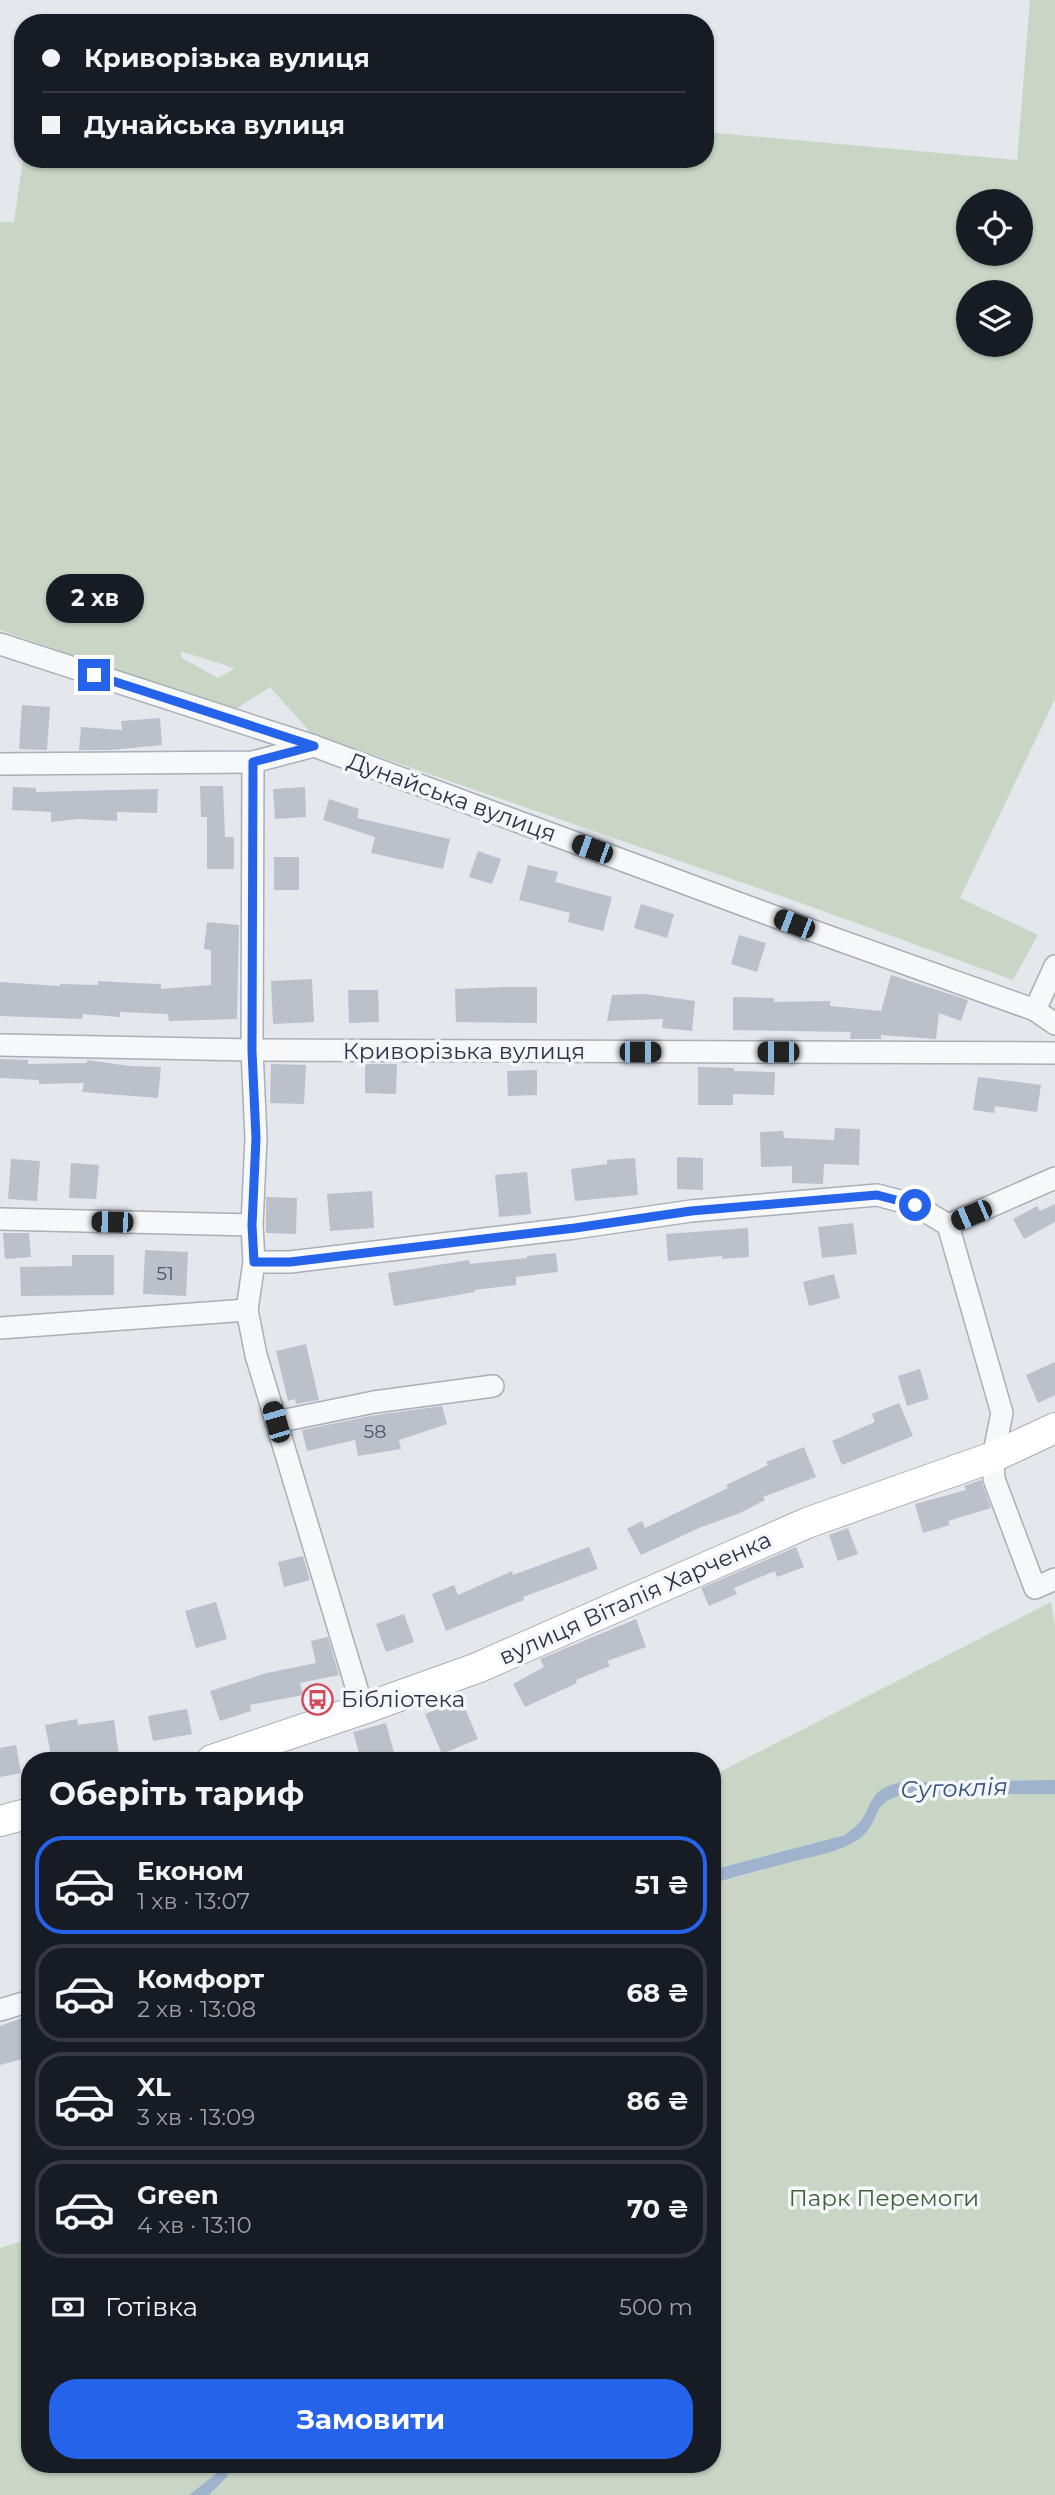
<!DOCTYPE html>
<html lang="uk">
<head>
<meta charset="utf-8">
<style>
  body { margin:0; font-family:Montserrat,sans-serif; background:#242831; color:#f1f3f6; height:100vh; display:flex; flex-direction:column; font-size:26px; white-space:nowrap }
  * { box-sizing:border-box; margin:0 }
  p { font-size:23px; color:#9ea1a6 }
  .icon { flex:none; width:38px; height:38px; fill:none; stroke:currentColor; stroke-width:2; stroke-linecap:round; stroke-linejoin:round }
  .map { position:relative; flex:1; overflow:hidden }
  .drawer { position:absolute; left:21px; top:1752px; width:700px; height:721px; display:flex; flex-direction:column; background:#171b24; border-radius:28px; box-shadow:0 2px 5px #0004 }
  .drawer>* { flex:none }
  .banner { position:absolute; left:14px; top:14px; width:700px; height:154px; border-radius:28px; box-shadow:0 2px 5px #0004; display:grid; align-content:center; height:154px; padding:0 28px; background:#171b24 }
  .fabs { position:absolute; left:956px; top:189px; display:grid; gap:14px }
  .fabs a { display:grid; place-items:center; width:77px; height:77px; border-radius:50%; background:#171b24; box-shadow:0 2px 5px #0004; font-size:35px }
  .end { position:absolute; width:32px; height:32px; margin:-16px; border:9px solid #2563eb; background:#fff; box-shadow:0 0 0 4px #fff }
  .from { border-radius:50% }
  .bubble { position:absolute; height:49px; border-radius:24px; background:#171b24; box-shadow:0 2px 5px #0004; font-size:23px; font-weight:700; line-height:49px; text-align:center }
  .car { position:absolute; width:21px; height:42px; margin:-21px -10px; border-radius:9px; box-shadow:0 0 5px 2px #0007; background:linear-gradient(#222 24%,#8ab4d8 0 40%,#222 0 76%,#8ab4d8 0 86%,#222 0) }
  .banner b { display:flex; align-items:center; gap:24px; height:66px; font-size:26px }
  .banner b+b { border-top:2px solid #363941 }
  .banner i { width:18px; height:18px; background:#f1f3f6 }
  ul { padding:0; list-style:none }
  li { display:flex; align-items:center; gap:21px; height:98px; margin:0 14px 10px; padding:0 14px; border:4px solid #363941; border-radius:28px }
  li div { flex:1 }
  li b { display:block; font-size:26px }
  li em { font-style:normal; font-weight:700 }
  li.on { border-color:#2563eb }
  li>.icon { width:63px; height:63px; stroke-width:1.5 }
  h2 { padding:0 28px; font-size:32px; line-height:84px }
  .pay { display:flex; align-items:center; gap:18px; height:77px; padding:0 28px; font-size:26px }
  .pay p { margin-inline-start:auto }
  .action { display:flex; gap:14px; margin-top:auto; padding:14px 28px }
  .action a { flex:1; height:80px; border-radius:28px; background:#2563eb; color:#fff; font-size:28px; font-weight:700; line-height:80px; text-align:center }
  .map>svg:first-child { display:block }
  .green { fill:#c9d6c5; fill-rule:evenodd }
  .water { fill:#9fb4cc }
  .building { fill:#bbc0ca }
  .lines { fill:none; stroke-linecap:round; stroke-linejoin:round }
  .street-casing { stroke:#a9aeb7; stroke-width:24 }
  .secondary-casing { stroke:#a9aeb7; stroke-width:32 }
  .street { stroke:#f7f8fa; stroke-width:21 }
  .secondary { stroke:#fff; stroke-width:30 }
  .route { stroke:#2563eb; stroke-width:9 }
  .labels { text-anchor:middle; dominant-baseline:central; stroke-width:7; stroke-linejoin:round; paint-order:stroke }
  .number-label { font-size:19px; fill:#4f5766 }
  .street-label { font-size:23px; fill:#2b3445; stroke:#f4f6f9 }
  .poi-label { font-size:23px; fill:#2b3445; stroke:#f4f6f9; text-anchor:start }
  .park-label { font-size:23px; fill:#3f6138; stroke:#f4f6f9 }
  .water-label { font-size:24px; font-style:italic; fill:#34527a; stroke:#f4f6f9 }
</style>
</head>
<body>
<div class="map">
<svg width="1055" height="2495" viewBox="0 0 1055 2495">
  <rect width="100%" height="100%" fill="#e4e7ec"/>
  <g class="green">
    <path d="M1030,0H1055V699L960,898L1038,935L1013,980L801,903L311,733L270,687L233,711L0,630V222H14L23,159H705V132L1017,160ZM968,201H1020V254H968ZM968,292H1020V345H968ZM180,651L234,668V669L218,678L182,658Z"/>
    <path d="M1051,1602L1055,1625V1780L901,1782C872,1789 875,1797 862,1819C858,1825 851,1830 845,1835L712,1870V1776Z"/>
    <path d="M991,1793L1055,1794V2495H209L226,2478L235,2464H712V1884L840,1849L871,1825L879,1806L893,1796L908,1794Z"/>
    <path d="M30,2239V2464H223L218,2472L189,2495H0V2248Z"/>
  </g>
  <g class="water">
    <path d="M1055,1780V1794H908C867,1801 884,1820 859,1839C840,1852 814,1856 792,1862C765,1869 739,1876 712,1884V1870L845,1835C851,1830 858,1825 862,1819C875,1797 872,1789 901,1782Z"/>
    <path d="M223,2464H235L226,2478L209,2495H189L218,2472Z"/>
  </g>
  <g class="building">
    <path d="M22,705L50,707L47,750L19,749Z"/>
    <path d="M160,718L162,745L111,750H79L81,727L122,730L121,721Z"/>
    <path d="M200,786H223L225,837H234V869H207V817H201Z"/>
    <path d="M13,787L36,788V792L158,789L157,813L117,812V821L78,819L51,822V812L12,810Z"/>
    <path d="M305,787L306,817L275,819L273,789Z"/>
    <path d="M329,799L359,809L357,818L450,839L443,869L371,853L375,837L323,820Z"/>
    <path d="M478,851L501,859L492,884L469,877Z"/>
    <rect x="274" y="857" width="25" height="33"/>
    <path d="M528,865L558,872L555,882L612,897L603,931L568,922L570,913L519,900Z"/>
    <path d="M641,904L674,914L667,938L634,928Z"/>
    <path d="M207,922L239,925L237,1019L169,1021L168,1014L120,1012V1017L83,1014L82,1019L0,1016V982L60,986V984L98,985V981L132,983L161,984V989L211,985V950L204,949Z"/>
    <path d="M739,935L766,943L757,972L731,964Z"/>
    <path d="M891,975L968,1000L961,1021L939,1013L936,1039L881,1035V1039H850L851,1032L733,1030V997L774,998V1002L830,1001V1006L881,1011Z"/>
    <path d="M312,979L314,1022L273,1024L271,981Z"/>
    <path d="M504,987H537V1023L456,1022L455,989Z"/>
    <path d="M348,990H378L379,1022L349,1023Z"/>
    <path d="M646,994L695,1001L692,1031L662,1028L663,1019L607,1021L612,995Z"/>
    <path d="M0,1059L28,1060V1064L87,1063V1060L129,1066L161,1067L158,1098L82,1092L84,1083L39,1084V1080L0,1078Z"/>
    <path d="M271,1064L306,1065L304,1104L270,1103Z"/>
    <path d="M365,1064H397L396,1094L365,1093Z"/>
    <path d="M698,1067L734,1068V1071L775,1072L774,1095L733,1094V1105H698Z"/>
    <path d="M537,1070V1095L508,1096L507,1071Z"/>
    <path d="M978,1077L1041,1085L1037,1112L995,1106L994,1113L973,1110Z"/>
    <path d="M835,1128L860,1129L859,1165L824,1164L823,1184L792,1183V1166L761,1167L760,1132L783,1131L784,1138L834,1140Z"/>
    <path d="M677,1157L703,1158V1190L677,1189Z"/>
    <path d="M635,1158L638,1195L575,1201L571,1169L607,1164V1160Z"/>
    <path d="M11,1159L40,1161L37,1201L8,1199Z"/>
    <path d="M71,1163L99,1165L96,1199L69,1198Z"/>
    <path d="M527,1172L531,1214L499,1217L495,1175Z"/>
    <path d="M372,1191L374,1228L330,1231L327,1194Z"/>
    <path d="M266,1197L297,1198L296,1234L266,1233Z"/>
    <path d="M1055,1204V1222L1024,1239L1013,1219L1037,1206L1040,1211Z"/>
    <path d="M853,1223L857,1254L822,1258L818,1227Z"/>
    <path d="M748,1228L749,1257L722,1259V1256L668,1261L666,1234Z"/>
    <path d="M3,1233H29L31,1257L5,1259Z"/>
    <path d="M145,1250L188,1252L186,1296L143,1294Z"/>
    <path d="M556,1253L558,1272L516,1277V1285L474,1290L475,1292L394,1306L388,1273L469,1260L470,1264L527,1258V1256Z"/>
    <path d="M72,1255H114V1295L21,1296L20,1267L72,1266Z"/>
    <path d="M834,1274L840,1298L809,1306L803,1282Z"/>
    <path d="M306,1344L319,1400L296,1404L295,1399L288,1401L276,1351Z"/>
    <path d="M1055,1362V1395L1038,1403L1026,1375Z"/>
    <path d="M920,1369L929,1399L907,1406L898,1376Z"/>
    <path d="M899,1403L913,1436L842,1465L832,1441L875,1422L872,1414Z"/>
    <path d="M442,1406L447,1424L399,1440L401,1449L358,1456L355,1440L307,1451L302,1430L376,1415Z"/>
    <path d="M804,1447L816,1477L763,1497L765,1500L740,1513L699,1528L641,1555L627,1529L642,1521L645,1528L728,1488L726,1485L768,1465L766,1462Z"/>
    <path d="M981,1480L991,1508L948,1521L950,1525L923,1533L915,1504L966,1490L964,1486Z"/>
    <path d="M848,1528L858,1554L838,1561L829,1535Z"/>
    <path d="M589,1547L598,1569L523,1597L524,1600L446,1631L432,1594L454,1585L458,1595L512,1571L513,1575Z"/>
    <path d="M796,1547L804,1567L777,1577L775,1571L734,1588L737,1594L709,1606L701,1588Z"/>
    <path d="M303,1556L310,1580L284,1587L278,1562Z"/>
    <path d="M216,1602L227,1639L196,1648L185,1611Z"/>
    <path d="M404,1614L414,1642L386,1652L376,1624Z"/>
    <path d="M636,1619L646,1647L607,1661L610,1666L576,1680L577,1683L525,1707L513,1684L544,1667L540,1659Z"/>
    <path d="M328,1637L339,1675L300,1683L303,1695L250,1705L251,1711L220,1721L210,1691L267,1673L316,1663L311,1641Z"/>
    <path d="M461,1699L478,1739L442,1754L425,1714Z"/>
    <path d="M187,1709L192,1734L153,1741L148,1716Z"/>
    <path d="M77,1719L78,1725L114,1720L119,1756L93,1759L92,1754L52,1760L45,1725Z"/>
    <path d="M386,1723L396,1760H361L353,1732Z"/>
    <path d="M16,1745L21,1773L0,1777V1748Z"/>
    <path d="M30,2015V2057L0,2065V2026Z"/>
  </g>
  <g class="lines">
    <defs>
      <g id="street">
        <path d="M0,644L314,746L819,933L1035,1010L1055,1024"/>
        <path d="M253,762L252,1050L256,1138L252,1225L254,1262L247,1310L256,1355L363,1709"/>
        <path d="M0,764L253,762L314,746"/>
        <path d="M1035,1010L1055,966"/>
        <path d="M0,1045L252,1050L1055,1053"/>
        <path d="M0,1219L252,1225"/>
        <path d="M948,1225L1002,1413L993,1457L994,1479L1035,1588L1055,1579"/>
        <path d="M948,1225L1055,1178"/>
        <path d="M254,1262H290L575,1228L691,1211L877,1195L915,1205L948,1225"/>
        <path d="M0,1328L247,1310"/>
        <path d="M276,1422L374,1402L493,1386"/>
        <path d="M0,2010L30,2001"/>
      </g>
      <g id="secondary">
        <path d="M212,1760L363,1709L477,1668L807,1523L993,1457L1055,1428"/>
        <path d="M0,1821L30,1813"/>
      </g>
    </defs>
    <use href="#street" class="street-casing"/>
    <use href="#secondary" class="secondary-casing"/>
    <use href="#street" class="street"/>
    <use href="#secondary" class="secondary"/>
  </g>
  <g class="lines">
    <path class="route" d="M94,675L314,746L253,762L252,1051L256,1138L252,1225L254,1262H290L575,1228L691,1211L877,1195L915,1205"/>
  </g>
  <defs>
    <symbol id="bus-ring" viewBox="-11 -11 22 22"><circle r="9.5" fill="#f4f6f9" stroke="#d1495b" stroke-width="1.5"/><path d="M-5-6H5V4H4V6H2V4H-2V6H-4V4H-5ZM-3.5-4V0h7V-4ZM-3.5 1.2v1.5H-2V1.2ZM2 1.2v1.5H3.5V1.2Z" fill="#d1495b"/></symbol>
  </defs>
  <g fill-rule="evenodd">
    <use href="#bus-ring" x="300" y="1682" width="35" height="35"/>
  </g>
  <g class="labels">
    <g class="number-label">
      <text x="165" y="1273">51</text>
      <text x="375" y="1431">58</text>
    </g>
    <g class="street-label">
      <text transform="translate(452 797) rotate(20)">Дунайська вулиця</text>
      <text x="464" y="1051">Криворізька вулиця</text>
      <text transform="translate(635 1598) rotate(-24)">вулиця Віталія Харченка</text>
    </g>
    <g class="poi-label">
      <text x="341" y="1699">Бібліотека</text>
    </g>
    <g class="park-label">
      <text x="884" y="2198">Парк Перемоги</text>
    </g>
    <g class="water-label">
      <text transform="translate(954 1788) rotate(-2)">Сугоклія</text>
    </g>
  </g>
</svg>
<div class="fabs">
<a><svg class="icon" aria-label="locate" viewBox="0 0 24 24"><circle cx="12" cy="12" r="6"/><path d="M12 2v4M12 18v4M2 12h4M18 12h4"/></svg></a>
<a><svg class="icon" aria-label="layers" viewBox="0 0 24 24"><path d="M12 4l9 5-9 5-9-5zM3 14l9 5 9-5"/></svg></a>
</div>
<i class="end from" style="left:915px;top:1205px"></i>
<i class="end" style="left:94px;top:675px"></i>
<div class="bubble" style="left:46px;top:574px;width:98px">2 хв</div>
<i class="car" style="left:592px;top:849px;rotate:290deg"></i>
<i class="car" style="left:794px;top:924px;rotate:291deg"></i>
<i class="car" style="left:640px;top:1052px;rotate:90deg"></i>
<i class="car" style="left:778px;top:1052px;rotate:270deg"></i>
<i class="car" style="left:971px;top:1215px;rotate:247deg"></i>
<i class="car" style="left:112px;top:1222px;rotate:271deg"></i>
<i class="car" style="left:276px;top:1422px;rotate:344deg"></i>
<div class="banner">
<b><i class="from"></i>Криворізька вулиця</b>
<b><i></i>Дунайська вулиця</b>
</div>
<section class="drawer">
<h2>Оберіть тариф</h2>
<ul>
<li class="on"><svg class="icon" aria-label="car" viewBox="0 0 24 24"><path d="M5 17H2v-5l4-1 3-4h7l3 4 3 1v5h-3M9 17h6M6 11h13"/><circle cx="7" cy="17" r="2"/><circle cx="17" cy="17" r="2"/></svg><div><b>Економ</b><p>1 хв · 13:07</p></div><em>51 ₴</em></li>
<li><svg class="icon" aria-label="car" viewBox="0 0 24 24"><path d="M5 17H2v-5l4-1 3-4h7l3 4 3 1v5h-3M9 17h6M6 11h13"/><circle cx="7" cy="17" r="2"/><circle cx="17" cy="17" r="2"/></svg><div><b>Комфорт</b><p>2 хв · 13:08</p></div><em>68 ₴</em></li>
<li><svg class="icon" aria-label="car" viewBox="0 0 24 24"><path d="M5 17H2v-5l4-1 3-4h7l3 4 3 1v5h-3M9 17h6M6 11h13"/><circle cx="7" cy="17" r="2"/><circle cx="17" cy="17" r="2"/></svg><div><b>XL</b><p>3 хв · 13:09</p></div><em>86 ₴</em></li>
<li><svg class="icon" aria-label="car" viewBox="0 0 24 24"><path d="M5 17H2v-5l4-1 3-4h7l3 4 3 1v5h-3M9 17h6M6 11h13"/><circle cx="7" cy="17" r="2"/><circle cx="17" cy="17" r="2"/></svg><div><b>Green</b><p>4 хв · 13:10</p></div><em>70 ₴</em></li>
</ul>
<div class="pay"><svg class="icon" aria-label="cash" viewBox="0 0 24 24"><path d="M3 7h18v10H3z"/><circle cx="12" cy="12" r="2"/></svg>Готівка<p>500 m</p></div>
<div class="action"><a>Замовити</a></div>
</section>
</div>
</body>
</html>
